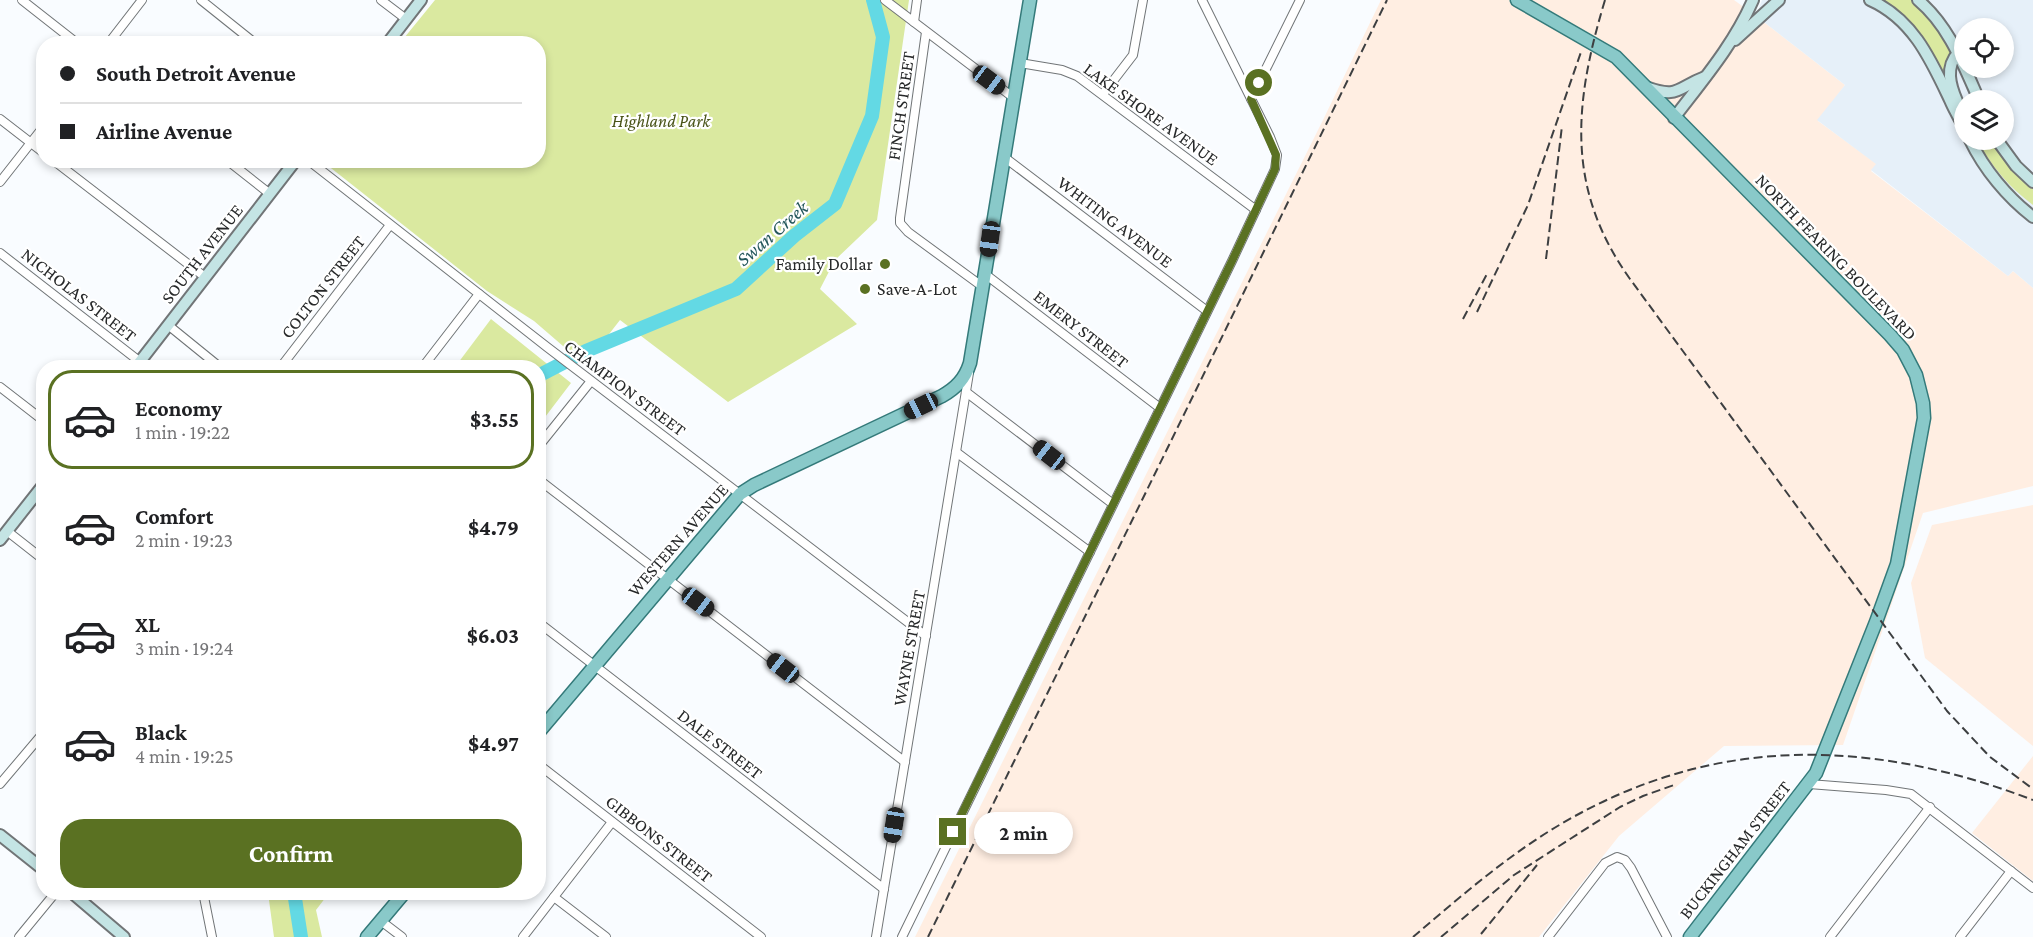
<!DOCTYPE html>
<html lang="en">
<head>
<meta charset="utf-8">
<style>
  body { margin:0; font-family:"Crimson Pro",serif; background:#f2f2f2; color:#202124; height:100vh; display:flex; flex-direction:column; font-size:22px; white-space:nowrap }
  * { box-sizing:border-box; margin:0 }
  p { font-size:20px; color:#757577 }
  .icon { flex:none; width:33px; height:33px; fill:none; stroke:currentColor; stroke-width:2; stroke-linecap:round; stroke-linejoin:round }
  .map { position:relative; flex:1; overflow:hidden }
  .side { position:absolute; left:36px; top:360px; width:510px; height:540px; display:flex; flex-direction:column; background:#fff; border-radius:24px; box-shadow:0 3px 9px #0003 }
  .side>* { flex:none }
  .top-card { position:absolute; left:36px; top:36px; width:510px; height:132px; border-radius:24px; box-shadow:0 3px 9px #0003; display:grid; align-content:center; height:132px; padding:0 24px; background:#fff }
  .tools { position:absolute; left:1954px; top:18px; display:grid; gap:12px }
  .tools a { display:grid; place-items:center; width:60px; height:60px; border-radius:50%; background:#fff; box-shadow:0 3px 9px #0003; font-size:30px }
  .end { position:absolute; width:27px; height:27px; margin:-14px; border:8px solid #5a7122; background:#fff; box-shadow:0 0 0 3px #fff }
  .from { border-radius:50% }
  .bubble { position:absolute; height:42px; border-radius:21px; background:#fff; box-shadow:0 3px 9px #0003; font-size:20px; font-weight:700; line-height:42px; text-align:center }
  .car { position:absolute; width:18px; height:36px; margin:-18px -9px; border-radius:8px; box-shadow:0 0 4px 2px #0007; background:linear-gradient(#222 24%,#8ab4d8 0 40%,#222 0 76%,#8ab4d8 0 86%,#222 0) }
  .top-card b { display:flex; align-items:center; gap:21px; height:57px; font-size:22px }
  .top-card b+b { border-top:2px solid #e0e0e0 }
  .top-card i { width:15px; height:15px; background:#202124 }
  ul { padding:10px 0 0; list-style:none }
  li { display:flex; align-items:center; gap:18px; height:99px; margin:0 12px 9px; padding:0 12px; border:3px solid transparent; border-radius:24px }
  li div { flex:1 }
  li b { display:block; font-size:22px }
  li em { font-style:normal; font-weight:700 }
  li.on { border-color:#5a7122 }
  li>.icon { width:54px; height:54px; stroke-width:1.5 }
  .button { display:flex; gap:12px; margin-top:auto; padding:12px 24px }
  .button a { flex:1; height:69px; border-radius:24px; background:#5a7122; color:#fff; font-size:24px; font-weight:700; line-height:69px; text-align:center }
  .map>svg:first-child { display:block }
  .industrial { fill:#ffeee2 }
  .built { fill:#e6f0f9; fill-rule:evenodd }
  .green { fill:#dae9a0 }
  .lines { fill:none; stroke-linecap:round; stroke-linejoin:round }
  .river { stroke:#63d9e4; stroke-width:14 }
  .street-casing { stroke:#717577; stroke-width:10 }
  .secondary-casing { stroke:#717577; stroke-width:14 }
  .primary-casing { stroke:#347a7a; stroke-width:15 }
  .street { stroke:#fff; stroke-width:8 }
  .secondary { stroke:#c4e4e4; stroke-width:10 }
  .primary { stroke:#89c9c9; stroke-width:12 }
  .rail { stroke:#3d3f41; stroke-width:2; stroke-dasharray:9 4.5; stroke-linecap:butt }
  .route { stroke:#5a7122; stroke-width:8 }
  .poi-dot { fill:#5a7122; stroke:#fff; stroke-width:2 }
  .labels { text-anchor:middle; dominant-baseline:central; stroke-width:4.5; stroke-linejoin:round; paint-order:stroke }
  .street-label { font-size:18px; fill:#27292a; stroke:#fff }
  .park-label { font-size:18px; font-style:italic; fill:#4a5419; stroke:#fff }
  .poi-label { font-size:18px; fill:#27292a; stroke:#fff; text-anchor:end }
  .water-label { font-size:20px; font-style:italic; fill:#24575b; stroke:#fff }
</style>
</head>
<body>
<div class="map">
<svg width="2033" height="937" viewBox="0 0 2033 937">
  <rect width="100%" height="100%" fill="#f9fcff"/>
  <g class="industrial">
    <path d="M1381,0H1734L1756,16L1845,85L1818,121L1877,164L1871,171L2008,276L2013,271L2033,288V486L1923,513L1843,745L1724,746L1619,836L1539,937H915L1323,120Z"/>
    <path d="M2033,505V746L1925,658L1911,583L1932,525Z"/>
    <path d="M2033,756V881L1972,833Z"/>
  </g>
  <path class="built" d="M1762,0H2033V288L2013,271L2008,276L1871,170L1876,164L1817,120L1845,85L1756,16ZM1965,28H2004V68H1965ZM1965,100H2004V140H1965Z"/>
  <g class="green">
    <path d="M435,0H909L877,220L835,260L820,289L857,324L728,402L620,320L585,365L534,321L487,291L322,161L538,160V44L400,43Z"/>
    <path d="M1880,0H1911C1928,15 1940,32 1951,51L1945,76C1938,68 1935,56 1929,47C1917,27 1900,12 1880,0Z"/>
    <path d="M1977,140H1992L2012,169L2033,189V205C2009,187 1991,166 1977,140Z"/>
    <path d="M491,319L571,383L539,425L538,368L455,367Z"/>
    <path d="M268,893H329L316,910L322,937H274Z"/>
  </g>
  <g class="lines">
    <g class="river">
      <path d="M538,376L586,351L736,289L794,236L835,204L872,116L883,37L873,0"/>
      <path d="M294,892L301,937"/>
    </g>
    <defs>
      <g id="street">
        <path d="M22,0L78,44"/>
        <path d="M201,0L256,44"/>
        <path d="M381,0L406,19"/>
        <path d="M885,0L1014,98"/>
        <path d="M914,22L917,0"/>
        <path d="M926,32L900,218V223L908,232L983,287"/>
        <path d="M108,44L142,0"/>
        <path d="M1020,63L1062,70L1077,76L1256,210"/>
        <path d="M1103,94L1133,55L1143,0"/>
        <path d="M1251,99L1300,0"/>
        <path d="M0,119L44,153"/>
        <path d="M1004,157L1207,311"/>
        <path d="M53,160L205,277"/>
        <path d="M227,160L270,194"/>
        <path d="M308,160L547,347L926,636"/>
        <path d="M0,182L44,126"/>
        <path d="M0,253L139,361"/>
        <path d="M985,274L1160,408"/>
        <path d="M168,325L221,368"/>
        <path d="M280,368L390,225"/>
        <path d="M422,368L479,294"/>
        <path d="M0,387L44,421"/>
        <path d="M966,392L1113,504"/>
        <path d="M538,447L591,381"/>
        <path d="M956,452L1090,552"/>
        <path d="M538,479L905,762"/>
        <path d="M7,531L44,560"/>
        <path d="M538,622L884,889"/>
        <path d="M538,764L761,937"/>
        <path d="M0,784L44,732"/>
        <path d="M1809,784L1886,790L1911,794L2033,888"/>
        <path d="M203,892L212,937"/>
        <path d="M554,897L606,937"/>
        <path d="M381,921L402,937"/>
        <path d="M19,937L56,892"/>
        <path d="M523,937L612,822"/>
        <path d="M876,937L969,373"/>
        <path d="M902,937L1232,261L1275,169L1277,155L1270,137L1202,0"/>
        <path d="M1548,937L1605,863L1617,857L1625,860L1631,868L1667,937"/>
        <path d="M1830,937L1930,807"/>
        <path d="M1960,937L2011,871"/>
      </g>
      <g id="secondary">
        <path d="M1870,0C1913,19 1931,60 1950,100C1954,110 1960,119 1965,129"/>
        <path d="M1918,0C1949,26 1963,64 1979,100"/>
        <path d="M1735,40L1779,0"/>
        <path d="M387,44L421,0"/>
        <path d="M1646,87C1679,99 1676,88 1705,77"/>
        <path d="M1957,101C1950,85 1945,67 1958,53"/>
        <path d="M1674,118C1703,80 1734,44 1753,0"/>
        <path d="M1970,140C1984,169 2007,197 2033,217"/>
        <path d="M1997,140L2016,166L2033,182"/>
        <path d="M135,368L296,160"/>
        <path d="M0,540L44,484"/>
        <path d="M0,835L44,870"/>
        <path d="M71,892L124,937"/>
      </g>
      <g id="primary">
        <path d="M1517,0L1616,57L1890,335L1903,350L1916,375L1923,403L1924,418L1897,564L1876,622L1816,773L1690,937"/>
        <path d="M538,733L740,494L754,485L942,396C956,388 965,379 970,363L1030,0"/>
        <path d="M367,937L405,892"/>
      </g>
    </defs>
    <use href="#street" class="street-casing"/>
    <use href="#secondary" class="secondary-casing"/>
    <use href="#primary" class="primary-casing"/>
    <use href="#street" class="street"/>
    <use href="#secondary" class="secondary"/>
    <use href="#primary" class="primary"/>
    <g class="rail">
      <path d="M1605,0C1574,103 1565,188 1630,279L1947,711L1990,757L2033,789"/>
      <path d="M1546,259L1562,126"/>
      <path d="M1477,312L1528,205L1581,52"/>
      <path d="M1463,319L1487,274"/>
      <path d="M1481,934L1537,865"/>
      <path d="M928,937L1387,0"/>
      <path d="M1413,937C1460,897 1508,855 1561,824C1714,734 1871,738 2033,800"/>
      <path d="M1441,937L1514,875L1620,807L1643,796L1677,784"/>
    </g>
  </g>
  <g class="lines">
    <path class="route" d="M953,832L1232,261L1275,169L1276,155L1251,99L1259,83"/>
  </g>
  <g class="poi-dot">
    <circle cx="885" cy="264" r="6"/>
    <circle cx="865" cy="289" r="6"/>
  </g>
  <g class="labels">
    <g class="street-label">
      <text transform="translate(901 106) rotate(-82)">FINCH STREET</text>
      <text transform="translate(1151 114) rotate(36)">LAKE SHORE AVENUE</text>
      <text transform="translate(1115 222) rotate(37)">WHITING AVENUE</text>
      <text transform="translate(202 254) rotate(-52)">SOUTH AVENUE</text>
      <text transform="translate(1836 257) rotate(46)">NORTH FEARING BOULEVARD</text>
      <text transform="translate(323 287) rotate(-52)">COLTON STREET</text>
      <text transform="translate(79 295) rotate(38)">NICHOLAS STREET</text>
      <text transform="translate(1081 329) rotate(38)">EMERY STREET</text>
      <text transform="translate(625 388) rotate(37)">CHAMPION STREET</text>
      <text transform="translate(678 540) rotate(-49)">WESTERN AVENUE</text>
      <text transform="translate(909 648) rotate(-80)">WAYNE STREET</text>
      <text transform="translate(720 744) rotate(38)">DALE STREET</text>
      <text transform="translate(659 839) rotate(38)">GIBBONS STREET</text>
      <text transform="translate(1735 850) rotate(-52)">BUCKINGHAM STREET</text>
    </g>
    <g class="park-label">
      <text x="661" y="121">Highland Park</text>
    </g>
    <g class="poi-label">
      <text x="873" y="264">Family Dollar</text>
      <text x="877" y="289" text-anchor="start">Save-A-Lot</text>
    </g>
    <g class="water-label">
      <text transform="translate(772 233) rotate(-41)">Swan Creek</text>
    </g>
  </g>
</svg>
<div class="tools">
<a><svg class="icon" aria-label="locate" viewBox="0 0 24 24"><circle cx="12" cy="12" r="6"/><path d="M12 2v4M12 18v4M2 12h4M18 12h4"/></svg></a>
<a><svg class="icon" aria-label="layers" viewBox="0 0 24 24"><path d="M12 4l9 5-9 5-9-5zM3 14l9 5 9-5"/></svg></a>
</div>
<i class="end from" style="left:1259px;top:83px"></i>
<i class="end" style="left:953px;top:832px"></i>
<div class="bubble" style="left:974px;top:812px;width:99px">2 min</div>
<i class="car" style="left:989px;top:80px;rotate:127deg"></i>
<i class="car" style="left:990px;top:239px;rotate:188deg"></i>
<i class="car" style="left:921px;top:406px;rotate:244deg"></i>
<i class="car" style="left:1049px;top:455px;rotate:308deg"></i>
<i class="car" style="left:698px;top:602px;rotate:127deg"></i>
<i class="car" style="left:783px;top:668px;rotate:308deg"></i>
<i class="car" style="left:894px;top:825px;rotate:189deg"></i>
<div class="top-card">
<b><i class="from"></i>South Detroit Avenue</b>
<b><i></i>Airline Avenue</b>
</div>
<section class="side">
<ul>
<li class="on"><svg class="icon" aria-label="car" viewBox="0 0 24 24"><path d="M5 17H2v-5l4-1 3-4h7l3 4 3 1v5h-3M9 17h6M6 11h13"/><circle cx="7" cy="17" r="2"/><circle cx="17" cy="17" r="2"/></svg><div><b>Economy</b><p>1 min · 19:22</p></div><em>$3.55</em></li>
<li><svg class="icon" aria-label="car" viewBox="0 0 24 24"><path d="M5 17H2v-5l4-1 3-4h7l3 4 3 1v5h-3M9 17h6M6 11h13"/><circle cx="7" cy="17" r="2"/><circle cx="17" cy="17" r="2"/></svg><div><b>Comfort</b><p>2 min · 19:23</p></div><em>$4.79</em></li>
<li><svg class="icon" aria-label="car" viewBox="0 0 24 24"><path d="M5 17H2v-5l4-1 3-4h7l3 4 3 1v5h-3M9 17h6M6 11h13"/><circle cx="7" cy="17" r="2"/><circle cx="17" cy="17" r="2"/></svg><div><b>XL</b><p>3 min · 19:24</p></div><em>$6.03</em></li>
<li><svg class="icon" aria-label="car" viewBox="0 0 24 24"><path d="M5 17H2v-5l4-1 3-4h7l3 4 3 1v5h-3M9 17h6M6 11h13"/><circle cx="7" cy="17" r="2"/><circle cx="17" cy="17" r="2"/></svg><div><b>Black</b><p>4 min · 19:25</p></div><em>$4.97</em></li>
</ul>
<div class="button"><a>Confirm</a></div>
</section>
</div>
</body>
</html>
